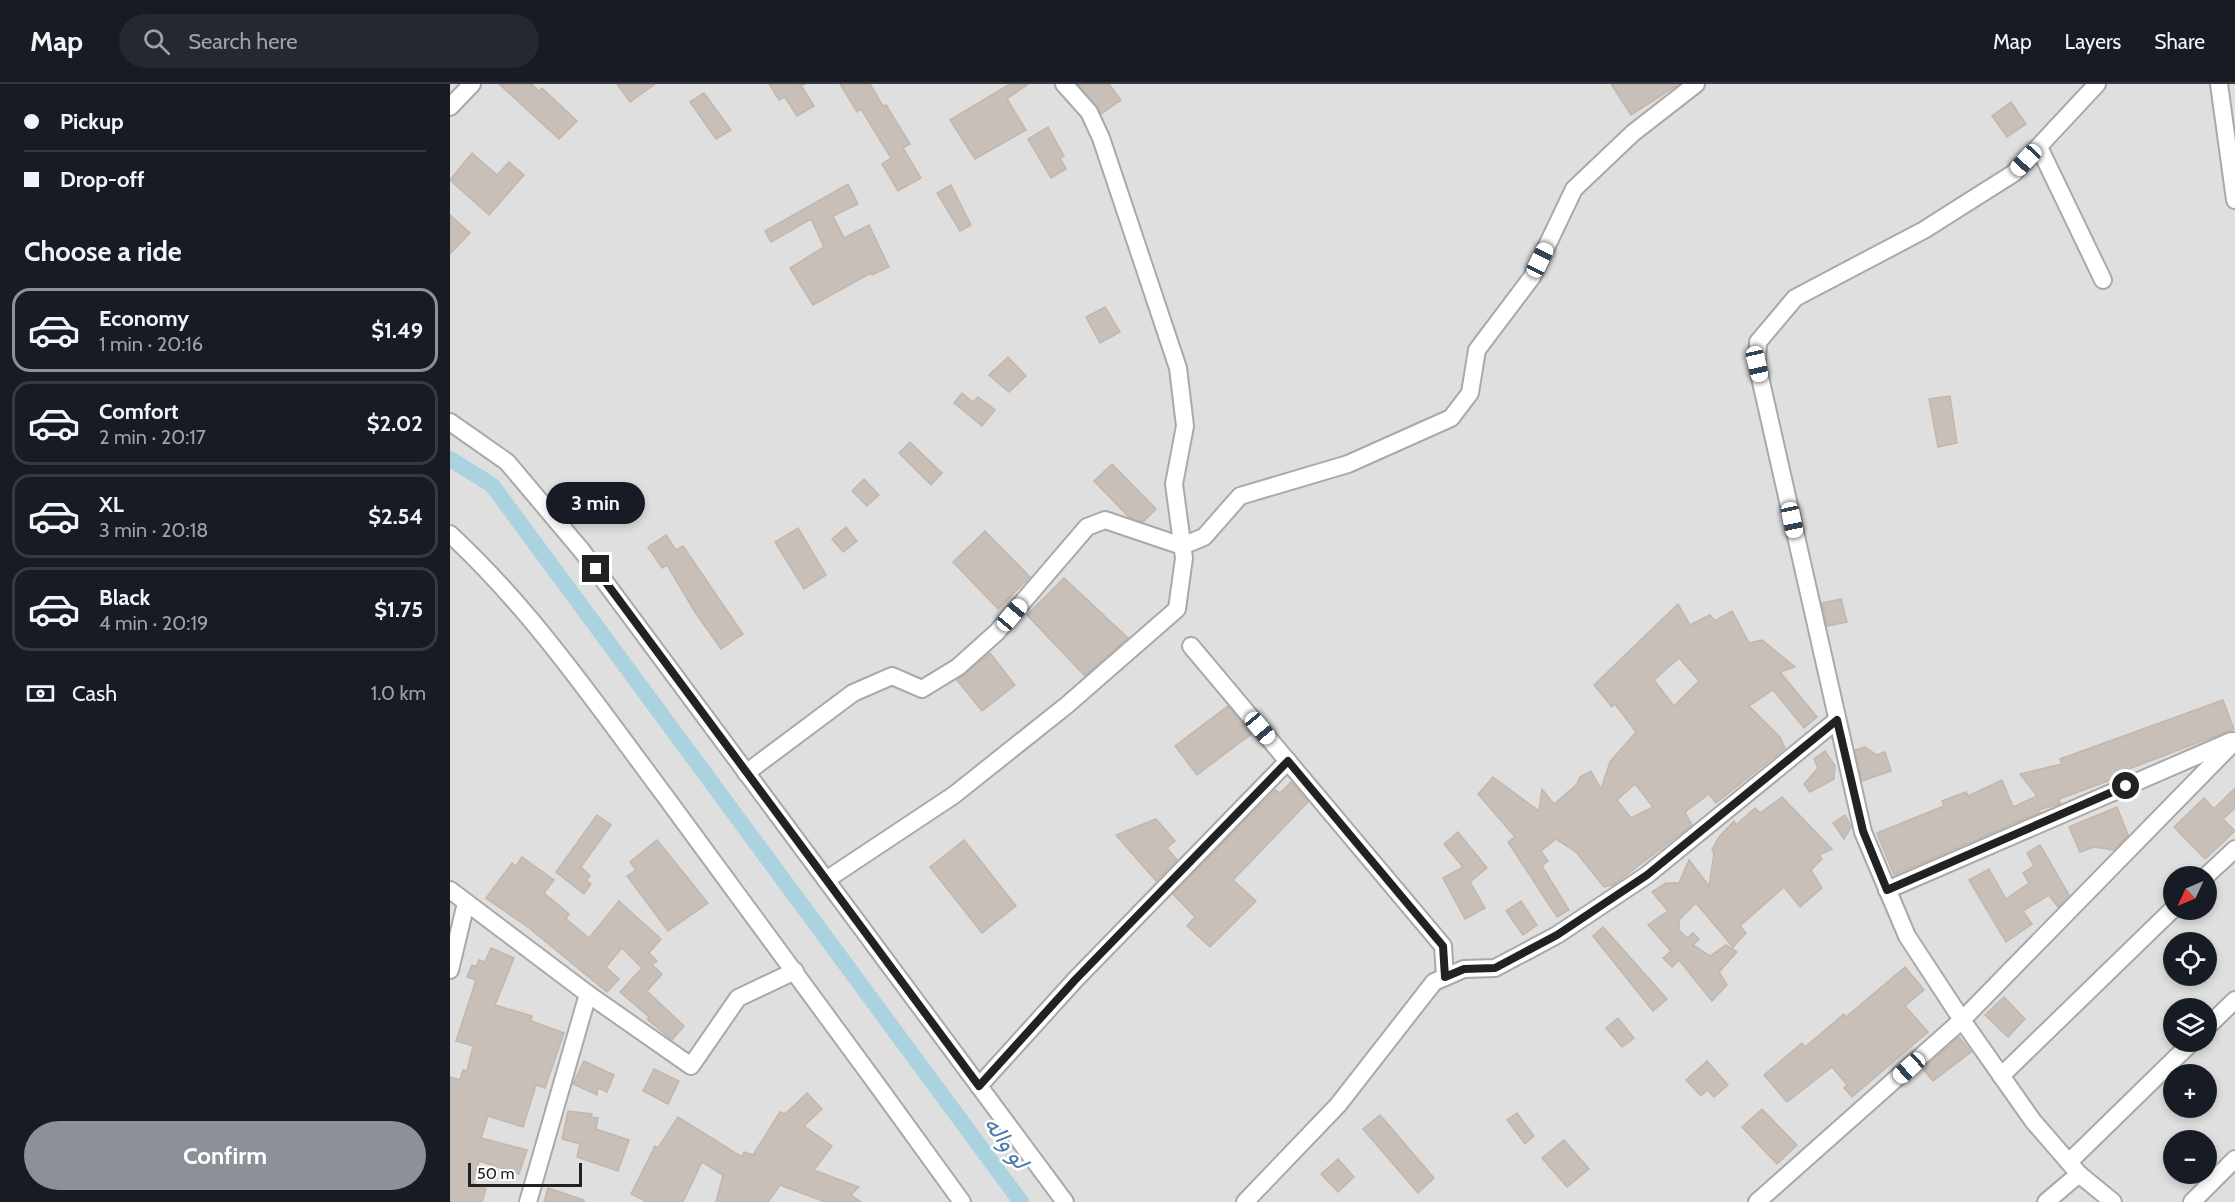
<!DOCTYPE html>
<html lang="en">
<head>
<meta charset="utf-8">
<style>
  body { margin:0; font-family:Cabin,Vazirmatn,sans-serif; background:#242831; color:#f1f3f6; height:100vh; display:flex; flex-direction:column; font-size:22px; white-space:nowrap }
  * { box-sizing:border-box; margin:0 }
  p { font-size:20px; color:#9ea1a6 }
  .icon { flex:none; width:33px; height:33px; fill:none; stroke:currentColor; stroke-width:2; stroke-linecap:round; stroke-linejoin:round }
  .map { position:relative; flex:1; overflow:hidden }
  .panel { display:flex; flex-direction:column; background:#171b24; width:450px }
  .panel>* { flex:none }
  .hud { display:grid; align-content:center; height:132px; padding:0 24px; background:#171b24 }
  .needle { width:39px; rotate:226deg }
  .controls { position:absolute; left:1713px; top:782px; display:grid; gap:12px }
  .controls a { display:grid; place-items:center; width:54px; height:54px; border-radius:50%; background:#171b24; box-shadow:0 3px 9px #0003; font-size:30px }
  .scale { position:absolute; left:18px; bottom:15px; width:114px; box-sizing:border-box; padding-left:6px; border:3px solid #222; border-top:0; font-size:16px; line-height:21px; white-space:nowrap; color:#222; -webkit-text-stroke:4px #fff; paint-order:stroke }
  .end { position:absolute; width:27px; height:27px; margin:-14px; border:8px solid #222; background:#fff; box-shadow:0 0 0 3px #fff }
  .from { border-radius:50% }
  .bubble { position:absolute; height:42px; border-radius:21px; background:#171b24; box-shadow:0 3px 9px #0003; font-size:20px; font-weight:700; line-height:42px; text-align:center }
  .car { position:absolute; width:18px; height:36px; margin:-18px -9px; border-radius:8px; box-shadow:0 0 4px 2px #0007; background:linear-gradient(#fff 24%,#345 0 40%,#fff 0 76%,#345 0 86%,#fff 0) }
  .hud b { display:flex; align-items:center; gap:21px; height:57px; font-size:22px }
  .hud b+b { border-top:2px solid #363941 }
  .hud i { width:15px; height:15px; background:#f1f3f6 }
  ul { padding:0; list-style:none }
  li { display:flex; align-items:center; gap:18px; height:84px; margin:0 12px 9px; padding:0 12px; border:3px solid #363941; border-radius:18px }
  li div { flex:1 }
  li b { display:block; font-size:22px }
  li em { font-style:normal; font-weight:700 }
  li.on { border-color:#8c9099 }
  li>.icon { width:54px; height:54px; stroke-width:1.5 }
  h2 { padding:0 24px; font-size:27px; line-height:72px }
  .pay { display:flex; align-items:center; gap:15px; height:66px; padding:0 24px; font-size:22px }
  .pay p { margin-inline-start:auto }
  .button { display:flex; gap:12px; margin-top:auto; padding:12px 24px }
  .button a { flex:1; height:69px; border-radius:36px; background:#8c9099; color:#fff; font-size:24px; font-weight:700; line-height:69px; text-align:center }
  header { display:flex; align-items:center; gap:36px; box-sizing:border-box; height:84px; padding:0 30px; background:#171b24; border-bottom:2px solid #363941 }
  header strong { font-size:28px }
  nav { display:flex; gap:33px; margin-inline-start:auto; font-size:21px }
  .search { width:420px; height:54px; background:#242831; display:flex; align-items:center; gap:15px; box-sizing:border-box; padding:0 21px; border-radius:33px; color:#9ea1a6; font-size:22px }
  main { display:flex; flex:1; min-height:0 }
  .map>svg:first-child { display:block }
  .residential { fill:#e0dfdf; fill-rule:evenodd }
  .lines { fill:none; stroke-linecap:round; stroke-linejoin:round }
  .canal { stroke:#aad3df; stroke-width:16 }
  .building { fill:#c7bfb8; stroke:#c4b6ab; stroke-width:1.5; fill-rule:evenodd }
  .minor-casing { stroke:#a9a9a9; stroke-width:20 }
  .minor { stroke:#fff; stroke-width:16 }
  .route { stroke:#222; stroke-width:8 }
  .labels { text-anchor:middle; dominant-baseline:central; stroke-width:5; stroke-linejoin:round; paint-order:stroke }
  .water-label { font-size:24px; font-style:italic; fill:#4a7aab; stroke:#fff }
</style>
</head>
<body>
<header>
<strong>Map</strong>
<div class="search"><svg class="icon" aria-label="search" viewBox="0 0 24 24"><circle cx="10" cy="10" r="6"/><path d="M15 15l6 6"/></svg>Search here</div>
<nav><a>Map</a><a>Layers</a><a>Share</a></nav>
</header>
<main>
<section class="panel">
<div class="hud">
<b><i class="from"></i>Pickup</b>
<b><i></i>Drop-off</b>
</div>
<h2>Choose a ride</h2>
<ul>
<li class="on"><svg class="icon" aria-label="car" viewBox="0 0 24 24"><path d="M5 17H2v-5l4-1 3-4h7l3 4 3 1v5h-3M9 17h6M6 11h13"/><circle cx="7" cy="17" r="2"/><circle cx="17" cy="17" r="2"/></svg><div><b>Economy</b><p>1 min · 20:16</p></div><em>$1.49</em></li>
<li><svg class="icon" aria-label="car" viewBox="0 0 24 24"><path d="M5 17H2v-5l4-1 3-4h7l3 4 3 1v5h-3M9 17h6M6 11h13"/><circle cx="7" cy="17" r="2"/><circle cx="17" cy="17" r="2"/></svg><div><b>Comfort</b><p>2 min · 20:17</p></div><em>$2.02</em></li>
<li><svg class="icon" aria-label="car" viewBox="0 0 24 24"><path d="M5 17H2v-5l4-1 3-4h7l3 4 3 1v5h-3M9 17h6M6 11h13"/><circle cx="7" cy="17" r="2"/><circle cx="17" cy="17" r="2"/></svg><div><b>XL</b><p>3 min · 20:18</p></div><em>$2.54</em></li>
<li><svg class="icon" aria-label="car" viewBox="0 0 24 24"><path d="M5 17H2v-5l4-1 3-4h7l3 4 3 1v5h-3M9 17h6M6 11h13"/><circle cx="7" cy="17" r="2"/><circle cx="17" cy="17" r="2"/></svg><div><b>Black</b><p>4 min · 20:19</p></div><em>$1.75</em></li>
</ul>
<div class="pay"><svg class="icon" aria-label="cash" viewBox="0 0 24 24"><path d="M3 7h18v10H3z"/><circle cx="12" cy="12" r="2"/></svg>Cash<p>1.0 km</p></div>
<div class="button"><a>Confirm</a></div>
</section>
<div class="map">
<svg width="1785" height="1118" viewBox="0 0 1785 1118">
  <rect width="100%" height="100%" fill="#f2efe9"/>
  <path class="residential" d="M0,0H1785V1118H0ZM1724,792H1756V825H1724ZM1724,858H1756V891H1724ZM1724,924H1756V957H1724ZM1724,990H1756V1023H1724ZM1724,1056H1756V1089H1724Z"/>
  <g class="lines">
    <path class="canal" d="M0,375L42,401L571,1118"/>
  </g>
  <g class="building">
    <path d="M49,0H81L89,7L92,4L127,37L109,55Z"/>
    <path d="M167,0H205L180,18Z"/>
    <path d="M319,0H355L348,4L352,3L364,22L347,32L335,13L329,16Z"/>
    <path d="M390,0H420L433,22L436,21L460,60L453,64L471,94L448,107L432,80L441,74L411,25L407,28Z"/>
    <path d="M560,0H578L557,15L576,46L525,75L500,36Z"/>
    <path d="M628,0H659L671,16L651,30Z"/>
    <path d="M1161,0H1229L1181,31Z"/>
    <path d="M254,9L281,46L266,55L240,18Z"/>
    <path d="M1561,18L1576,40L1557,53L1542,32Z"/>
    <path d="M598,43L614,72L610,74L616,85L601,94L578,55Z"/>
    <path d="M22,69L47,91L59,78L74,91L39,131L0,96Z"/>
    <path d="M398,100L408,120L383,132L394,154L419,141L439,183L422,191L421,189L363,221L340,184L374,163L361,135L321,158L315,147Z"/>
    <path d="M501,101L521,141L510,147L487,109Z"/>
    <path d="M0,131L20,149L0,170Z"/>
    <path d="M655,223L670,248L650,259L636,233Z"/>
    <path d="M558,273L576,292L559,308L539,291Z"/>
    <path d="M512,309L523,318L528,313L545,326L532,342L504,319Z"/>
    <path d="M1500,312L1507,359L1488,363L1479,315Z"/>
    <path d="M460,358L492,389L481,401L449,369Z"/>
    <path d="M662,380L706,425L693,438L679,433L644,397Z"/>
    <path d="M414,395L429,411L417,422L402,407Z"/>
    <path d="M396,443L407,457L393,468L382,455Z"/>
    <path d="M348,444L376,491L354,505L325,458Z"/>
    <path d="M535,447L580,493L548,525L503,478Z"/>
    <path d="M216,451L226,466L233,462L293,550L271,565L245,528L217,481L212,484L198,463Z"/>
    <path d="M614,494L678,554L635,592L577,531Z"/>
    <path d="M1391,515L1397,538L1377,542L1372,519Z"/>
    <path d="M1228,520L1240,541L1260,531L1265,537L1282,527L1299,559L1312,556L1345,583L1330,588L1367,633L1354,644L1323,606L1299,622L1330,653L1335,664L1266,719L1259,710L1235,728L1242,741L1163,801L1154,803L1126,768L1106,755L1091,767L1098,777L1092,782L1119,826L1107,833L1058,758L1065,753L1028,710L1043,693L1089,727L1092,705L1104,720L1127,700L1130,693L1141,687L1151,705L1160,678L1186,648L1165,620L1162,623L1144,601ZM1229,574L1249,597L1224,622L1204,596ZM1185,700L1203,723L1181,734L1167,716Z"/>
    <path d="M540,569L565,601L532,627L507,596Z"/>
    <path d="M1773,616L1784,645L1676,686L1677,690L1609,715L1610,720L1588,726L1590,728L1444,791L1427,749L1494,722L1492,717L1516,708L1518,712L1552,696L1563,723L1587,712L1570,690L1612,680L1610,675Z"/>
    <path d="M778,622L801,650L747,691L725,662Z"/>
    <path d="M1415,663L1427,671L1435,668L1441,687L1412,697L1405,666Z"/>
    <path d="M1375,667L1385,682L1384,695L1360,708L1354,700L1368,684L1364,675Z"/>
    <path d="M841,698L858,718L783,796L806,817L760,863L737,842L745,833L723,810L825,706L830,709Z"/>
    <path d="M1785,704V724L1773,735L1785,747L1755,775L1724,743L1754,714L1764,725Z"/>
    <path d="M1332,713L1382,765L1369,771L1372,775L1361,786L1372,804L1350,823L1334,803L1290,842L1296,849L1283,863L1246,819L1229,836V846L1237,854L1243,849L1249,855L1243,861L1260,872L1276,861L1287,868L1269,888L1277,901L1262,917L1229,876L1222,883L1213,874L1221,867L1198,841L1218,827L1202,808L1216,799H1229L1239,776L1259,802L1264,769L1262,766L1269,753L1284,737L1286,741L1305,724L1310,729Z"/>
    <path d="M1667,723L1678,751L1664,766L1644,763L1630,768L1619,743Z"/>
    <path d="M147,731L161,741L131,783L140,792L136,796L141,800L134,810L106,788Z"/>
    <path d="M1395,731L1401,743L1394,755L1383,739Z"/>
    <path d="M706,735L725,757L717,764L727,776L706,797L666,751Z"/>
    <path d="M1008,748L1037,784L1020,798L1035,824L1015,835L993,794L1013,783L994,760Z"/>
    <path d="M207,756L258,819L218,847L177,792L186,786L180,778Z"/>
    <path d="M514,756L566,822L532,849L480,783Z"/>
    <path d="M1590,761L1619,811L1608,823L1599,811L1573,827L1582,840L1556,858L1519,796L1539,785L1556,815L1579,799L1573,789L1584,782L1577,769Z"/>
    <path d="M72,773L104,796L94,809L119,830L116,835L139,854L169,817L211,855L199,869L207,877L202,881L212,890L197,907L234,942L222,956L197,935L199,933L170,908L192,884L172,864L156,883L169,895L157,908L79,844L36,814L62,779L66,782Z"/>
    <path d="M1071,817L1087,841L1073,851L1056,827Z"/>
    <path d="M1153,843L1217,915L1203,927L1143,852Z"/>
    <path d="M41,864L64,874L45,921L82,932L81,937L114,949L95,1004L86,1001L73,1043L38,1032L31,1054L77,1066L69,1090L29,1077L23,1099L36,1105L32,1118H0V993L10,996L13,986L17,987L23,962L6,957L26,896L17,893L22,881L26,883L29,876L35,878Z"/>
    <path d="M1455,883L1474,906L1455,922L1478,948L1402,1013L1394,1004L1397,1001L1382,983L1337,1018L1314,991L1352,959L1355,963L1394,930L1396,933Z"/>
    <path d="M1554,913L1575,935L1558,953L1535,931Z"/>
    <path d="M1168,934L1184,954L1172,963L1156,944Z"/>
    <path d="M1509,953L1521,968L1483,997L1473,985Z"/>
    <path d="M134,977L164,991L157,1008L148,1004L147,1011L123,1000Z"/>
    <path d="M1257,977L1278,1001L1264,1013L1257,1006L1251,1012L1236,996Z"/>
    <path d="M204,985L229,997L218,1020L193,1007Z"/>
    <path d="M357,1009L372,1025L354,1042L382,1062L364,1086L409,1103L401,1111L411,1118H375L330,1101L318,1118H266L273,1091L252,1078L233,1118H197L181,1110L205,1062L208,1064L228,1033L292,1073L294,1068L303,1071L330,1028L335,1030Z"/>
    <path d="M1312,1025L1347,1061L1327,1080L1292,1043Z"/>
    <path d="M118,1027L142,1030L141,1033L148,1034L146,1045L179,1056L168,1087L127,1073L130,1060L112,1055Z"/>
    <path d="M1067,1029L1084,1052L1075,1060L1057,1036Z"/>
    <path d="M930,1031L984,1094L968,1109L913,1045Z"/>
    <path d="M1114,1056L1139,1085L1117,1103L1092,1074Z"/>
    <path d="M888,1075L904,1093L888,1108L871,1090Z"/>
    <path d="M98,1104L134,1116V1118H94Z"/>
  </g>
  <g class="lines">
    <defs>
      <g id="minor">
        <path d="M1647,0L1564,89L1474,146L1345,214L1308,258L1307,280L1413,748L1457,852L1512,936L1583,1037L1629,1090L1663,1118"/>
        <path d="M1769,0L1785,116"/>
        <path d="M0,23L22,0"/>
        <path d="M1589,63L1653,196"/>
        <path d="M0,338L57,378L132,467L615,1118"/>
        <path d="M0,450C83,527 147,621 215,712C315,847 414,982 512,1118"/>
        <path d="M741,562L993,862L995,893"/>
        <path d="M296,689L403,609L442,592L472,605L508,583L547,548L637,443L655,436L732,462L754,453L790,412L898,380L1001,334L1020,309L1027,266L1082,193L1124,105L1183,49L1246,0"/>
        <path d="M1756,792L1785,765"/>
        <path d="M376,796L504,711L617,621L727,525L734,474L724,400L735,342L728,284L651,54L639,28L614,0"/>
        <path d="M0,806L138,910L241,982L288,914L345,887"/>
        <path d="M1437,806L1781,657"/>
        <path d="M0,886L16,819"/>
        <path d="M1756,944L1785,916"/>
        <path d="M1551,992L1724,824"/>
        <path d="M529,1002L625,896L838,677"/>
        <path d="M1619,1078L1743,957"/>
        <path d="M78,1118L138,910"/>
        <path d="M795,1118L888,1021L984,898L1014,885L1045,884L1107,851L1197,791L1387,636"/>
        <path d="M1307,1118L1512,936L1785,657"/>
        <path d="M1596,1118L1629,1090"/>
        <path d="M1742,1118L1785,1075"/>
      </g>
    </defs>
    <use href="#minor" class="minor-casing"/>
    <use href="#minor" class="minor"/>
  </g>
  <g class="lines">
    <path class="route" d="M146,485L529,1002L625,896L838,677L993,862L995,893L1014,885L1045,884L1107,851L1197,791L1387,636L1413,747L1437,806L1676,702"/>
  </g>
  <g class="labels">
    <g class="water-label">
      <text transform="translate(557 1058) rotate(54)">لو واله</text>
    </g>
  </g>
</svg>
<div class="controls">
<a><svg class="needle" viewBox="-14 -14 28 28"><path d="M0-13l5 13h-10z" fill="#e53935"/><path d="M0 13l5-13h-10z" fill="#9ea1a6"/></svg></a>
<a><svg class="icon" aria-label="locate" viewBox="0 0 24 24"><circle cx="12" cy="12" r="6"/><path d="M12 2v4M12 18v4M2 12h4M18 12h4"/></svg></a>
<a><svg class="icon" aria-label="layers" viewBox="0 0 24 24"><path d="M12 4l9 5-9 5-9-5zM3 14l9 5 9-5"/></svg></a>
<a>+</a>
<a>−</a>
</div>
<div class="scale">50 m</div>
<i class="end from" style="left:1676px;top:702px"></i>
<i class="end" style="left:146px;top:485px"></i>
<div class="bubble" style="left:96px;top:398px;width:99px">3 min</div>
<i class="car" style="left:1576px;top:76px;rotate:223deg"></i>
<i class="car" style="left:1090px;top:176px;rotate:26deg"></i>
<i class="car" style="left:1307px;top:280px;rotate:167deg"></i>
<i class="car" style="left:1342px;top:436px;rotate:168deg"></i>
<i class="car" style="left:562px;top:531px;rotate:40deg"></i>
<i class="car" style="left:810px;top:644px;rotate:140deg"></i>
<i class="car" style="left:1459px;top:984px;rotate:228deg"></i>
</div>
</main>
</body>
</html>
